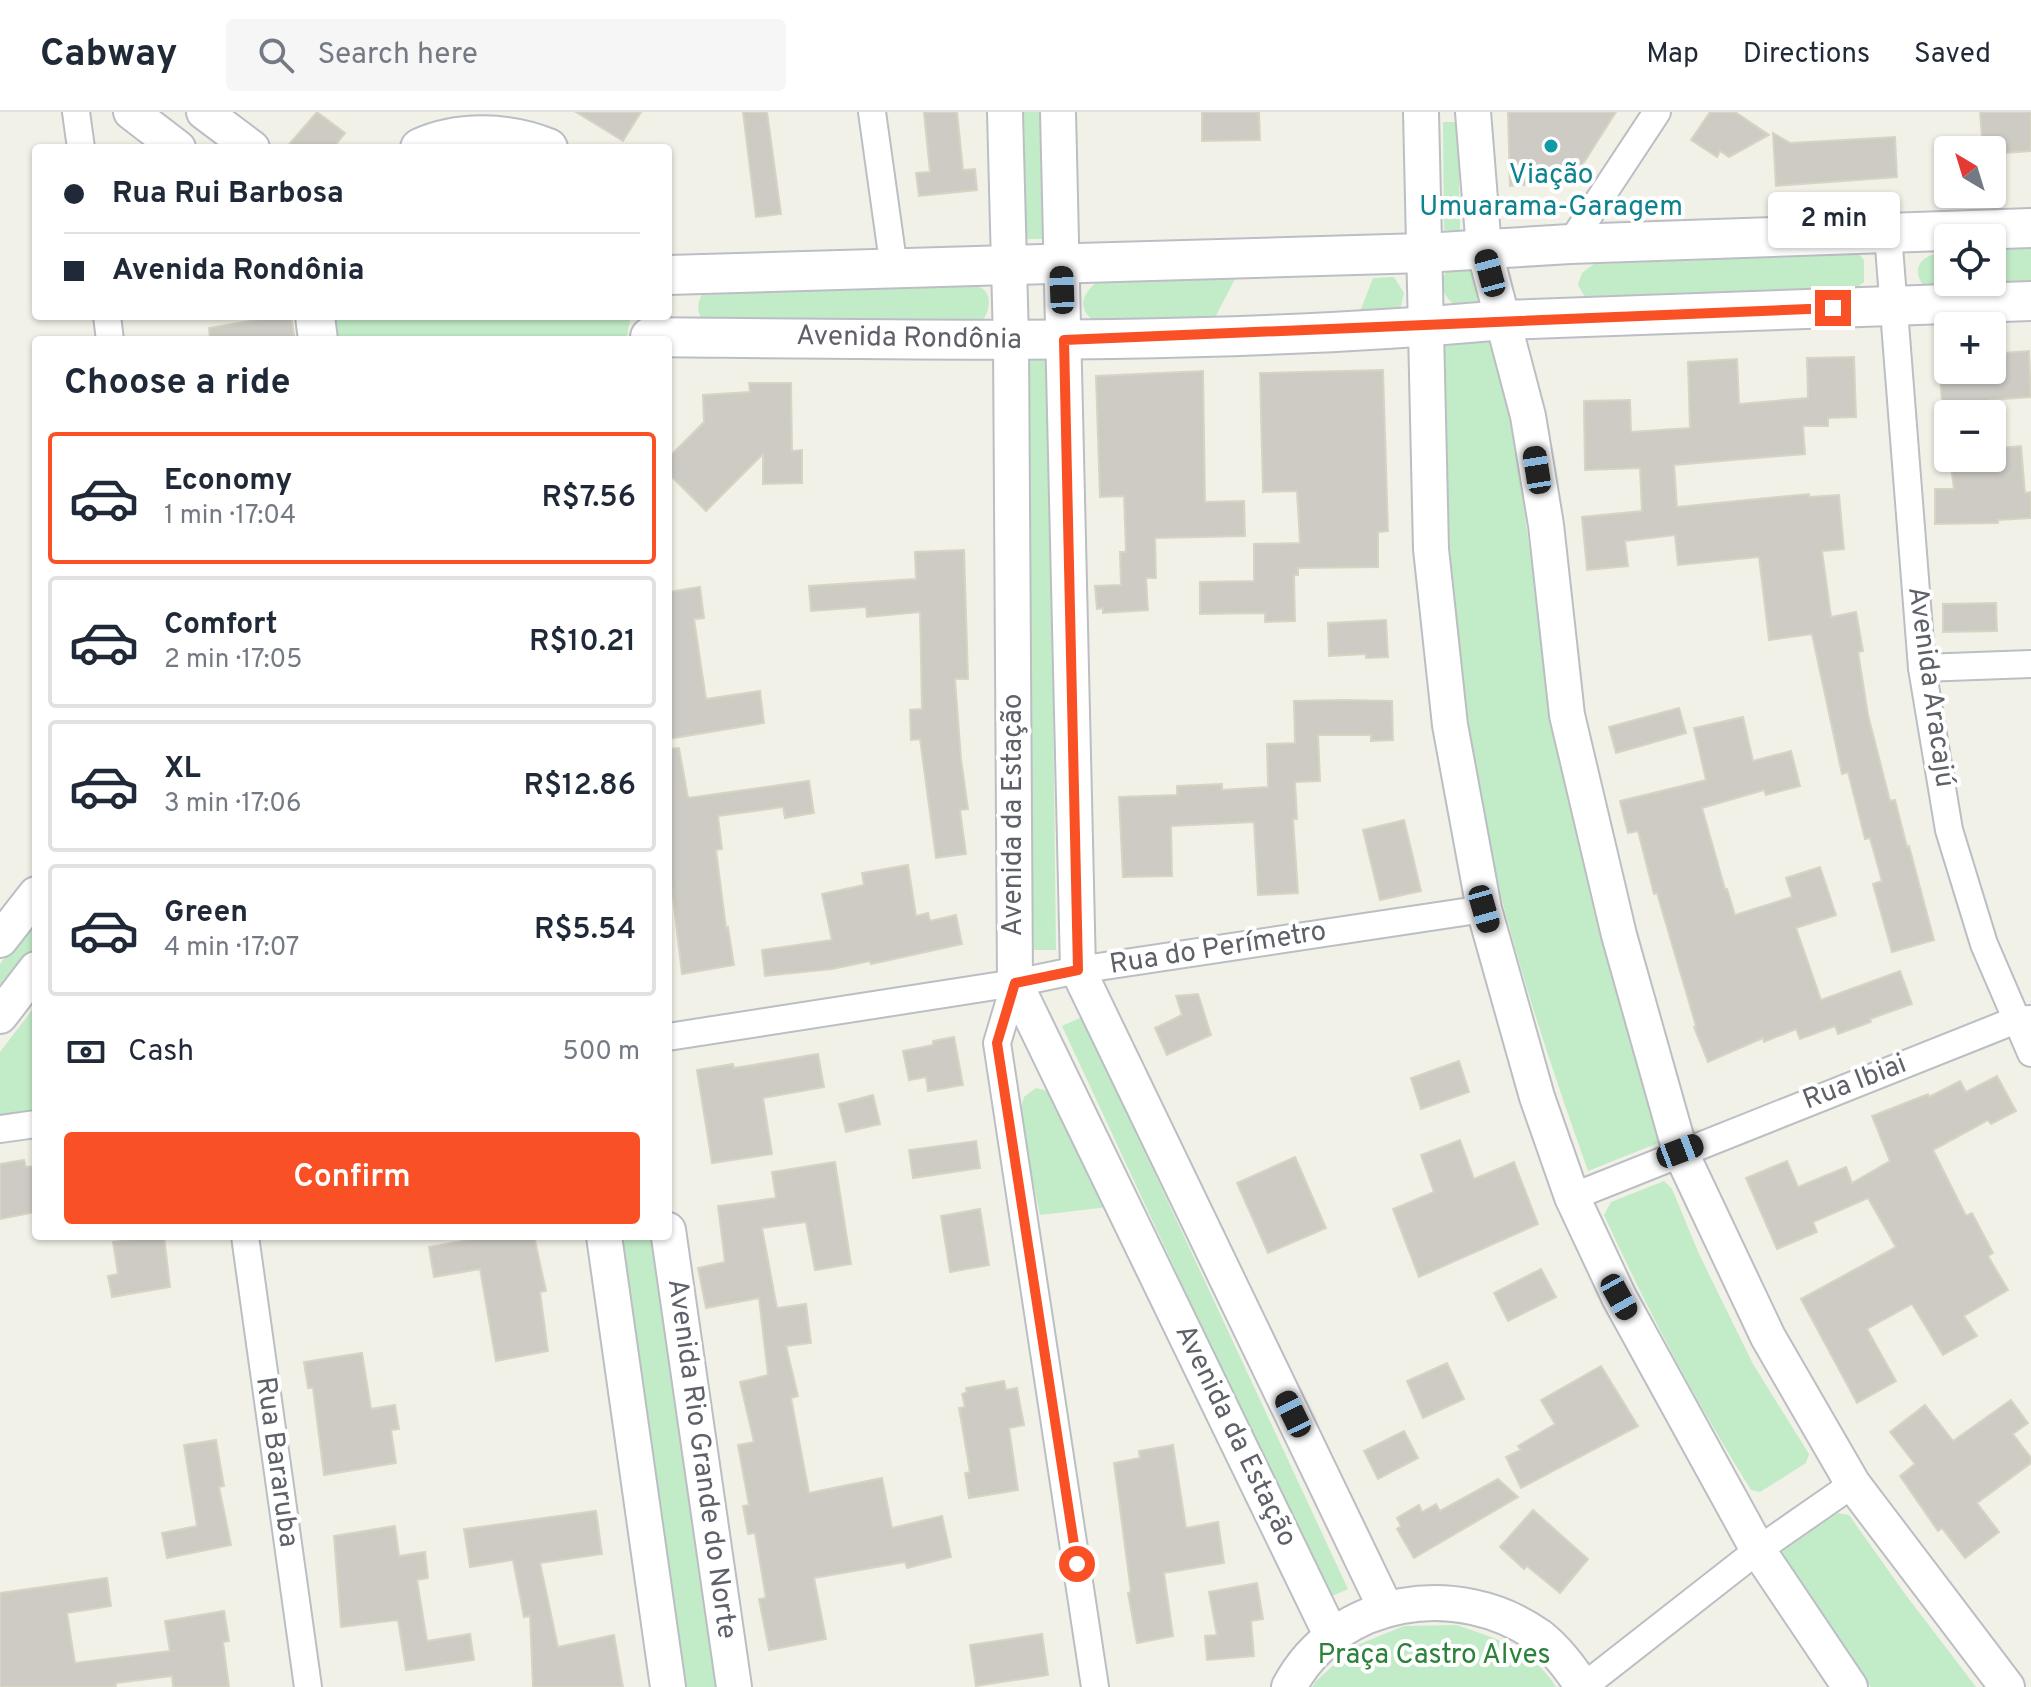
<!DOCTYPE html>
<html lang="en">
<head>
<meta charset="utf-8">
<style>
  body { margin:0; font-family:Overpass,sans-serif; background:#f6f6f7; color:#1f2937; height:100vh; display:flex; flex-direction:column; font-size:30px; white-space:nowrap }
  * { box-sizing:border-box; margin:0 }
  p { font-size:26px; color:#747a83 }
  .icon { flex:none; width:44px; height:44px; fill:none; stroke:currentColor; stroke-width:2; stroke-linecap:round; stroke-linejoin:round }
  .map { position:relative; flex:1; overflow:hidden }
  .drawer { position:absolute; left:32px; top:224px; width:640px; height:904px; display:flex; flex-direction:column; background:#fff; border-radius:8px; box-shadow:0 2px 6px #0004 }
  .drawer>* { flex:none }
  .top-card { position:absolute; left:32px; top:32px; width:640px; height:176px; border-radius:8px; box-shadow:0 2px 6px #0004; display:grid; align-content:center; height:176px; padding:0 32px; background:#fff }
  .needle { width:52px; rotate:322deg }
  .tools { position:absolute; left:1934px; top:24px; display:grid; gap:16px }
  .tools a { display:grid; place-items:center; width:72px; height:72px; border-radius:8px; background:#fff; box-shadow:0 2px 6px #0004; font-size:40px }
  .end { position:absolute; width:36px; height:36px; margin:-18px; border:10px solid #f95125; background:#fff; box-shadow:0 0 0 4px #fff }
  .from { border-radius:50% }
  .bubble { position:absolute; height:56px; border-radius:8px; background:#fff; box-shadow:0 2px 6px #0004; font-size:26px; font-weight:600; line-height:56px; text-align:center }
  .car { position:absolute; width:24px; height:48px; margin:-24px -12px; border-radius:10px; box-shadow:0 0 6px 2px #0007; background:linear-gradient(#222 24%,#8ab4d8 0 40%,#222 0 76%,#8ab4d8 0 86%,#222 0) }
  .top-card b { display:flex; align-items:center; gap:28px; height:76px; font-size:30px }
  .top-card b+b { border-top:2px solid #e0e1e3 }
  .top-card i { width:20px; height:20px; background:#1f2937 }
  ul { padding:0; list-style:none }
  li { display:flex; align-items:center; gap:24px; height:132px; margin:0 16px 12px; padding:0 16px; border:4px solid #e0e1e3; border-radius:8px }
  li div { flex:1 }
  li b { display:block; font-size:30px }
  li em { font-style:normal; font-weight:600 }
  li.on { border-color:#f95125 }
  li>.icon { width:72px; height:72px; stroke-width:1.5 }
  h2 { padding:0 32px; font-size:36px; line-height:96px }
  .pay { display:flex; align-items:center; gap:20px; height:88px; padding:0 32px; font-size:30px }
  .pay p { margin-inline-start:auto }
  .button { display:flex; gap:16px; margin-top:auto; padding:16px 32px }
  .button a { flex:1; height:92px; border-radius:8px; background:#f95125; color:#fff; font-size:32px; font-weight:600; line-height:92px; text-align:center }
  header { display:flex; align-items:center; gap:48px; box-sizing:border-box; height:112px; padding:0 40px; background:#fff; border-bottom:2px solid #e0e1e3 }
  header strong { font-size:38px }
  nav { display:flex; gap:44px; margin-inline-start:auto; font-size:28px }
  .search { width:560px; height:72px; background:#f6f6f7; display:flex; align-items:center; gap:20px; box-sizing:border-box; padding:0 28px; border-radius:8px; color:#747a83; font-size:30px }
  .map>svg:first-child { display:block }
  .green { fill:#c2ebc7 }
  .building { fill:#cdcbc4; stroke:#d7d4c4; stroke-width:2 }
  .lines { fill:none; stroke-linecap:round; stroke-linejoin:round }
  .minor-casing { stroke:#bbbec3; stroke-width:30 }
  .tertiary-casing { stroke:#bbbec3; stroke-width:38 }
  .secondary-casing { stroke:#bcbec6; stroke-width:42 }
  .minor { stroke:#fff; stroke-width:26 }
  .tertiary { stroke:#fff; stroke-width:34 }
  .secondary { stroke:#fff; stroke-width:38 }
  .route { stroke:#f95125; stroke-width:10 }
  .culture-dot { fill:#0f9aa8; stroke:#fff; stroke-width:3 }
  .labels { text-anchor:middle; dominant-baseline:central; stroke-width:8; stroke-linejoin:round; paint-order:stroke }
  .culture-label { font-size:28px; fill:#0d838f; stroke:#fff }
  .street-label { font-size:28px; fill:#5e6169; stroke:#fff }
  .park-label { font-size:28px; fill:#2c813b; stroke:#fff }
</style>
</head>
<body>
<header>
<strong>Cabway</strong>
<div class="search"><svg class="icon" aria-label="search" viewBox="0 0 24 24"><circle cx="10" cy="10" r="6"/><path d="M15 15l6 6"/></svg>Search here</div>
<nav><a>Map</a><a>Directions</a><a>Saved</a></nav>
</header>
<div class="map">
<svg width="2031" height="1575" viewBox="0 0 2031 1575">
  <rect width="100%" height="100%" fill="#f2f1e7"/>
  <g class="green">
    <path d="M1024,0H1048L1051,127H1026Z"/>
    <path d="M1443,10H1458L1460,119L1444,118Z"/>
    <path d="M2031,136V176L1929,180C1907,158 1920,141 1948,140V170H1992V138Z"/>
    <path d="M1859,142L1864,148V170L1854,178L1586,187L1578,173L1582,161L1594,152Z"/>
    <path d="M1473,154L1483,184C1458,217 1425,167 1453,156C1458,154 1467,155 1473,154Z"/>
    <path d="M1394,165L1404,181L1400,198L1357,207L1373,166Z"/>
    <path d="M1235,167L1212,211L1095,210C1076,196 1082,182 1098,169Z"/>
    <path d="M973,173C992,176 992,194 983,208L973,212L706,213C695,201 696,188 707,176Z"/>
    <path d="M333,204H631L626,228H337Z"/>
    <path d="M1496,222L1522,341L1525,404L1547,566L1592,789L1668,1027L1588,1059C1546,940 1504,818 1482,693C1466,604 1456,514 1449,423C1444,361 1435,291 1445,230Z"/>
    <path d="M1025,246H1049L1056,838H1031Z"/>
    <path d="M36,805V835L0,882V852Z"/>
    <path d="M36,893V998L0,1003V940Z"/>
    <path d="M1082,905L1348,1477L1328,1486L1062,914Z"/>
    <path d="M1036,976L1048,979L1108,1095L1040,1103L1019,1003L1024,985Z"/>
    <path d="M1664,1069L1672,1077L1699,1142L1753,1252L1809,1342L1806,1351L1760,1380L1751,1378C1695,1288 1648,1199 1604,1103L1611,1090Z"/>
    <path d="M620,1124H651L718,1575H685Z"/>
    <path d="M1838,1401L1849,1403L1905,1482L1976,1575H1871L1780,1452L1783,1438Z"/>
    <path d="M1456,1513C1496,1526 1532,1537 1556,1575H1312L1316,1569L1355,1534L1404,1514Z"/>
  </g>
  <g class="building">
    <path d="M317,0L345,21L333,36H286Z"/>
    <path d="M576,0H641L623,29Z"/>
    <path d="M743,0H767L781,102L756,105Z"/>
    <path d="M924,0H957L963,58L975,57L977,78L919,84L916,61L930,60Z"/>
    <path d="M1202,0H1259L1260,28L1202,29Z"/>
    <path d="M1508,0H1616L1572,69L1510,74Z"/>
    <path d="M1710,0H1735L1769,23L1729,45L1720,39L1717,45L1691,28Z"/>
    <path d="M1980,0H2031V39L1992,42V38H1983Z"/>
    <path d="M1773,21L1790,31L1895,25L1897,65L1776,74Z"/>
    <path d="M279,204H291L295,228H210L209,216Z"/>
    <path d="M2029,239L2031,285L1990,288V298L1943,300L1940,266L2004,262L2003,241Z"/>
    <path d="M1854,245L1856,305L1828,306V314H1803L1805,342L1674,353L1677,395L1809,382V385L1839,383L1844,437L1822,439L1831,505L1856,500L1863,539L1858,540L1868,603L1890,689L1895,688L1907,735L1909,734L1934,828L1892,840L1873,772L1882,769L1870,726L1865,727L1848,660L1842,662L1812,522L1769,528L1759,445L1678,453L1675,423L1625,429L1628,454L1587,458L1582,405L1642,399L1640,356L1585,358L1584,289L1630,288L1631,320L1690,316L1688,250L1737,247L1739,292L1808,286L1807,246Z"/>
    <path d="M1383,258L1388,419L1378,420V455L1298,456V463H1294L1295,509L1265,510V501L1200,502V470L1254,469V432L1300,431L1297,379L1263,380L1260,261Z"/>
    <path d="M1203,259L1205,390L1244,389L1245,424L1155,426L1156,466H1146L1148,498L1103,501V496L1097,497L1095,474L1121,473L1120,440H1126L1124,384L1100,385L1096,264Z"/>
    <path d="M749,271H791L792,339L802,338V371L763,372V342L706,399L668,361V346L704,310L703,283L750,280Z"/>
    <path d="M2021,334L2025,381L2031,380V406L1998,408V411L1935,412V377H1954L1950,346H1999L1998,336Z"/>
    <path d="M964,438L968,567H955L961,647L968,697L960,698L966,742L936,746L920,627L911,628L910,598L922,597L920,500L867,505L866,495L811,499L809,474L916,467L915,440Z"/>
    <path d="M700,475L704,506L694,507L706,587L760,579L764,611L668,627V480Z"/>
    <path d="M1996,491L1997,519L1943,520V492Z"/>
    <path d="M1386,508L1388,545L1366,546V542L1329,544L1328,511Z"/>
    <path d="M1344,588L1392,589L1393,628L1371,629V623H1318L1320,669L1295,670L1297,707H1293L1298,781L1258,783L1254,710L1171,714L1172,764L1123,765L1119,685L1177,683V674L1222,672V678L1268,675L1267,632L1295,631L1294,589Z"/>
    <path d="M1679,596L1686,621L1616,641L1609,615Z"/>
    <path d="M1743,605L1753,649L1791,639L1800,674L1766,683L1764,678L1702,696L1725,777H1727L1735,803L1792,785L1786,766L1820,755L1836,803L1796,816L1821,888L1900,859L1912,892L1870,907L1871,910L1838,922L1835,914L1800,927L1796,917L1764,930L1763,926L1708,950L1694,915L1696,914L1657,781L1654,782L1638,719L1628,721L1620,689L1706,668L1694,616Z"/>
    <path d="M679,636L688,686L809,669L814,701L785,706L783,695L718,704L722,737L716,738L726,816L728,815L734,853L682,862L668,743V637Z"/>
    <path d="M1404,708L1421,779L1380,788L1363,718Z"/>
    <path d="M908,753L916,804L928,801L930,809L956,803L962,832L871,852L870,849L832,857L765,864L762,838L832,828L822,782L864,773L862,761Z"/>
    <path d="M1198,882L1211,923L1167,943L1155,916L1182,903L1176,884Z"/>
    <path d="M954,925L963,973L928,979L926,965L909,968L903,939L933,933V929Z"/>
    <path d="M818,942L824,975L763,986L772,1042L712,1051L697,958L733,952L734,956L753,953Z"/>
    <path d="M1459,949L1469,980L1421,997L1411,966Z"/>
    <path d="M1997,964L2016,999L1991,1012L1988,1008L1933,1038L1966,1104L1972,1101L1993,1141L1988,1144L2008,1178L1964,1204L1977,1224L1943,1243L1912,1192L1867,1217L1896,1269L1857,1291L1801,1187L1896,1135L1868,1086L1813,1110L1817,1120L1777,1137L1746,1066L1787,1049L1798,1075L1846,1055L1852,1071L1890,1049L1872,1004L1928,982L1929,985L1960,969L1966,980Z"/>
    <path d="M873,983L880,1012L846,1020L839,992Z"/>
    <path d="M1460,1028L1474,1067L1514,1050L1538,1112L1419,1165L1393,1097L1434,1080L1421,1043Z"/>
    <path d="M976,1029L980,1056L913,1066L909,1038Z"/>
    <path d="M1295,1045L1326,1116L1268,1141L1237,1071Z"/>
    <path d="M24,1048L26,1055L36,1054V1100L0,1107V1052Z"/>
    <path d="M835,1050L851,1152L815,1158L806,1110L762,1116L777,1196L806,1192L811,1231L786,1234L798,1284L791,1286L809,1381L882,1366L892,1416L942,1404L951,1445L907,1456L905,1450L814,1466L826,1527L769,1538L759,1487L766,1486L755,1421L748,1422L743,1394L749,1393L738,1333L754,1330L740,1270L768,1263L759,1186L706,1196L698,1156L725,1150L718,1094L776,1086L772,1060Z"/>
    <path d="M980,1097L989,1153L950,1160L941,1104Z"/>
    <path d="M155,1124H164L170,1175L112,1185L108,1164L118,1162L113,1130Z"/>
    <path d="M491,1124H534L546,1179L540,1180L548,1239L496,1249L480,1157L434,1165L429,1135Z"/>
    <path d="M1541,1157L1556,1185L1508,1209L1494,1181Z"/>
    <path d="M362,1241L371,1297L395,1293L399,1317L391,1318L396,1351L324,1363L313,1276H308L304,1250Z"/>
    <path d="M1447,1251L1464,1287L1423,1306L1407,1269Z"/>
    <path d="M1601,1254L1638,1314L1521,1376L1506,1345L1521,1338L1518,1334L1555,1312L1541,1288Z"/>
    <path d="M1004,1269L1006,1278L1017,1276L1024,1313L1009,1316L1018,1378L969,1386L965,1361L970,1360L959,1296L965,1295L962,1282L967,1280L966,1276Z"/>
    <path d="M2011,1288L2028,1311L2013,1322L2031,1346V1351L1977,1391L1999,1420L1965,1446L1942,1416L1938,1419L1900,1364L1915,1352L1890,1320L1925,1293L1953,1329Z"/>
    <path d="M1404,1319L1418,1346L1378,1367L1364,1339Z"/>
    <path d="M216,1328L224,1374L219,1375L231,1433L167,1446L162,1421L197,1414L184,1333Z"/>
    <path d="M1173,1333L1186,1416L1218,1410L1224,1451L1164,1461L1173,1524L1137,1531L1128,1481L1131,1480L1114,1351L1140,1346L1139,1339Z"/>
    <path d="M1498,1367L1518,1385L1414,1446L1397,1417L1401,1414L1397,1406L1419,1393L1422,1400L1436,1392L1440,1399Z"/>
    <path d="M1533,1398L1588,1447L1560,1481L1527,1454L1524,1457L1500,1435Z"/>
    <path d="M596,1399L602,1442L540,1451L558,1535L614,1523L623,1575H533L530,1504L524,1505L513,1448L470,1455L464,1417Z"/>
    <path d="M395,1414L399,1444L425,1440L428,1466L417,1468L427,1529L470,1522L474,1548L406,1558L398,1508L341,1515L334,1424Z"/>
    <path d="M107,1466L111,1494L67,1501L75,1551L170,1539L165,1509L224,1499L229,1529L223,1530L229,1575H173L172,1564L116,1571V1575H0V1481Z"/>
    <path d="M1257,1471L1263,1507L1251,1509L1254,1544L1207,1548L1205,1524L1217,1523L1209,1480Z"/>
    <path d="M1042,1522L1048,1563L976,1574L970,1533Z"/>
  </g>
  <g class="lines">
    <defs>
      <g id="minor">
        <path d="M76,0L81,36"/>
        <path d="M872,0L894,157"/>
        <path d="M1888,122L1922,556L1949,718L1984,832L2031,941"/>
        <path d="M1570,132L1657,0"/>
        <path d="M107,204L110,228"/>
        <path d="M1922,556L2031,552"/>
        <path d="M1015,871L997,931L1095,1575"/>
        <path d="M668,925L1015,871L1078,858L1484,797"/>
        <path d="M0,1017L36,1012"/>
        <path d="M1572,1085L2016,908L2031,907"/>
        <path d="M245,1124L308,1575"/>
        <path d="M1583,1575L1758,1438L1853,1372"/>
      </g>
      <g id="tertiary">
        <path d="M131,0L178,36"/>
        <path d="M204,0L252,36"/>
        <path d="M1005,0L1011,229L1015,871L1332,1525"/>
        <path d="M1058,0L1078,858L1386,1497"/>
        <path d="M1421,0L1431,437L1450,613L1484,797L1537,985L1572,1085L1619,1185L1758,1438L1850,1575"/>
        <path d="M1473,0L1484,137L1528,304L1546,413L1567,603L1619,823L1680,1039L1768,1225L1853,1372L2007,1575"/>
        <path d="M0,828L36,782"/>
        <path d="M0,904L36,857"/>
        <path d="M668,1118L734,1575"/>
        <path d="M604,1124L668,1575"/>
        <path d="M1289,1575C1337,1484 1459,1467 1539,1524C1557,1538 1570,1556 1583,1575"/>
      </g>
      <g id="secondary">
        <path d="M420,36C459,18 509,20 548,36"/>
        <path d="M668,163L1424,141L1570,132L2031,116"/>
        <path d="M315,204L318,228"/>
        <path d="M650,225C934,228 1220,234 1503,208L2031,189"/>
      </g>
    </defs>
    <use href="#minor" class="minor-casing"/>
    <use href="#tertiary" class="tertiary-casing"/>
    <use href="#secondary" class="secondary-casing"/>
    <use href="#minor" class="minor"/>
    <use href="#tertiary" class="tertiary"/>
    <use href="#secondary" class="secondary"/>
  </g>
  <g class="lines">
    <path class="route" d="M1077,1452L997,931L1015,871L1078,858L1064,228L1833,196"/>
  </g>
  <circle class="culture-dot" cx="1551" cy="34" r="8"/>
  <g class="labels">
    <g class="culture-label">
      <text x="1551" y="64">Viação<tspan x="1551" dy="32">Umuarama-Garagem</tspan></text>
    </g>
    <g class="street-label">
      <text transform="translate(909 227) rotate(1)">Avenida Rondônia</text>
      <text transform="translate(1930 575) rotate(82)">Avenida Aracajú</text>
      <text transform="translate(1014 703) rotate(-90)">Avenida da Estação</text>
      <text transform="translate(1218 837) rotate(-9)">Rua do Perímetro</text>
      <text transform="translate(1855 971) rotate(-21)">Rua Ibiai</text>
      <text transform="translate(1235 1324) rotate(64)">Avenida da Estação</text>
      <text transform="translate(701 1347) rotate(82)">Avenida Rio Grande do Norte</text>
      <text transform="translate(276 1350) rotate(82)">Rua Bararuba</text>
    </g>
    <g class="park-label">
      <text x="1434" y="1544">Praça Castro Alves</text>
    </g>
  </g>
</svg>
<div class="tools">
<a><svg class="needle" viewBox="-14 -14 28 28"><path d="M0-13l5 13h-10z" fill="#e53935"/><path d="M0 13l5-13h-10z" fill="#747a83"/></svg></a>
<a><svg class="icon" aria-label="locate" viewBox="0 0 24 24"><circle cx="12" cy="12" r="6"/><path d="M12 2v4M12 18v4M2 12h4M18 12h4"/></svg></a>
<a>+</a>
<a>−</a>
</div>
<i class="end from" style="left:1077px;top:1452px"></i>
<i class="end" style="left:1833px;top:196px"></i>
<div class="bubble" style="left:1768px;top:80px;width:132px">2 min</div>
<i class="car" style="left:1490px;top:161px;rotate:345deg"></i>
<i class="car" style="left:1062px;top:178px;rotate:358deg"></i>
<i class="car" style="left:1537px;top:358px;rotate:351deg"></i>
<i class="car" style="left:1484px;top:797px;rotate:164deg"></i>
<i class="car" style="left:1680px;top:1039px;rotate:69deg"></i>
<i class="car" style="left:1619px;top:1185px;rotate:151deg"></i>
<i class="car" style="left:1293px;top:1302px;rotate:334deg"></i>
<div class="top-card">
<b><i class="from"></i>Rua Rui Barbosa</b>
<b><i></i>Avenida Rondônia</b>
</div>
<section class="drawer">
<h2>Choose a ride</h2>
<ul>
<li class="on"><svg class="icon" aria-label="car" viewBox="0 0 24 24"><path d="M5 17H2v-5l4-1 3-4h7l3 4 3 1v5h-3M9 17h6M6 11h13"/><circle cx="7" cy="17" r="2"/><circle cx="17" cy="17" r="2"/></svg><div><b>Economy</b><p>1 min · 17:04</p></div><em>R$7.56</em></li>
<li><svg class="icon" aria-label="car" viewBox="0 0 24 24"><path d="M5 17H2v-5l4-1 3-4h7l3 4 3 1v5h-3M9 17h6M6 11h13"/><circle cx="7" cy="17" r="2"/><circle cx="17" cy="17" r="2"/></svg><div><b>Comfort</b><p>2 min · 17:05</p></div><em>R$10.21</em></li>
<li><svg class="icon" aria-label="car" viewBox="0 0 24 24"><path d="M5 17H2v-5l4-1 3-4h7l3 4 3 1v5h-3M9 17h6M6 11h13"/><circle cx="7" cy="17" r="2"/><circle cx="17" cy="17" r="2"/></svg><div><b>XL</b><p>3 min · 17:06</p></div><em>R$12.86</em></li>
<li><svg class="icon" aria-label="car" viewBox="0 0 24 24"><path d="M5 17H2v-5l4-1 3-4h7l3 4 3 1v5h-3M9 17h6M6 11h13"/><circle cx="7" cy="17" r="2"/><circle cx="17" cy="17" r="2"/></svg><div><b>Green</b><p>4 min · 17:07</p></div><em>R$5.54</em></li>
</ul>
<div class="pay"><svg class="icon" aria-label="cash" viewBox="0 0 24 24"><path d="M3 7h18v10H3z"/><circle cx="12" cy="12" r="2"/></svg>Cash<p>500 m</p></div>
<div class="button"><a>Confirm</a></div>
</section>
</div>
</body>
</html>
